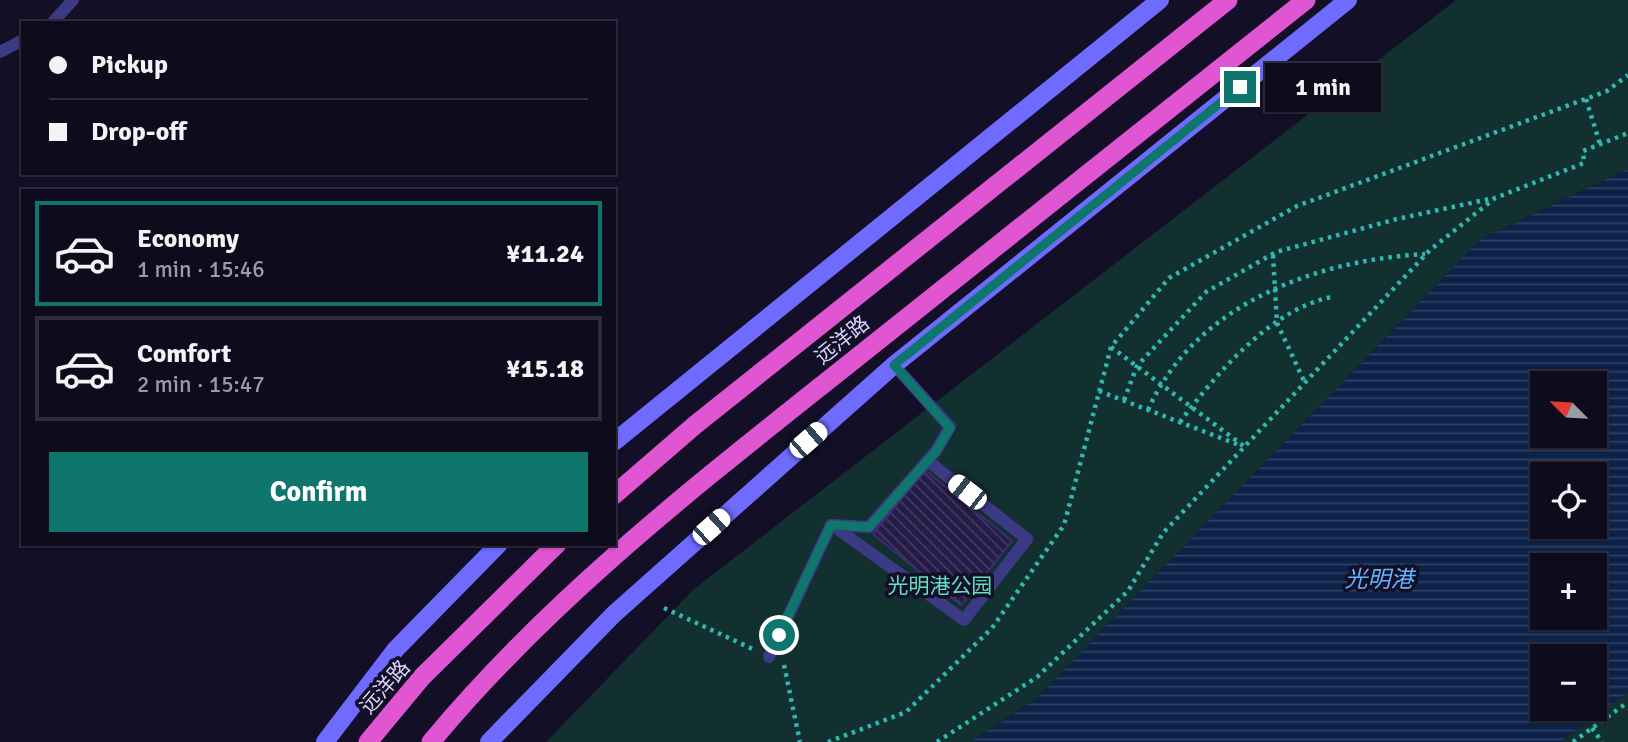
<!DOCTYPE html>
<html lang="en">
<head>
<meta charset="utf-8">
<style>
  body { margin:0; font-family:Signika,"Noto Sans SC",sans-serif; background:#171425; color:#f1f3f6; height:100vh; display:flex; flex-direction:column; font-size:26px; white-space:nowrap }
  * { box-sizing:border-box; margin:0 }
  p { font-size:23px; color:#9b9ba3 }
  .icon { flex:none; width:38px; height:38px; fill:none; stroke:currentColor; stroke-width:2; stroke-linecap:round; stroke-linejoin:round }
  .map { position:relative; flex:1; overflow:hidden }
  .details { position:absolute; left:21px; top:189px; width:595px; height:357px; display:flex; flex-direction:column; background:#0e0b1c; border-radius:0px; box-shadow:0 2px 5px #0004,0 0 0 2px #2e2b3b }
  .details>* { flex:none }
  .guide { position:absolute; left:21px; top:21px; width:595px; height:154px; border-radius:0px; box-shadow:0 2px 5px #0004,0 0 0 2px #2e2b3b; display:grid; align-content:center; height:154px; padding:0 28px; background:#0e0b1c }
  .needle { width:46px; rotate:294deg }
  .fabs { position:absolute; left:1530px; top:371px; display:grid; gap:14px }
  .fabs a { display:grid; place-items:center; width:77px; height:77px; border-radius:0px; background:#0e0b1c; box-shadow:0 2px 5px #0004,0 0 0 2px #2e2b3b; font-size:35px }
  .end { position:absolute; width:32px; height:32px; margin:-16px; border:9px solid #0f766e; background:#fff; box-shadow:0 0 0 4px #fff }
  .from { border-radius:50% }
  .bubble { position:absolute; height:49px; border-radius:0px; background:#0e0b1c; box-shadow:0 2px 5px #0004,0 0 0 2px #2e2b3b; font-size:23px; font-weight:700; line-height:49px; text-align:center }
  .car { position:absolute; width:21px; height:42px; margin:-21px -10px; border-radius:9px; box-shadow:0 0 5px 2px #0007; background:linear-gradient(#fff 24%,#345 0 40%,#fff 0 76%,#345 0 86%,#fff 0) }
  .guide b { display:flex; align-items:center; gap:24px; height:66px; font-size:26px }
  .guide b+b { border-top:2px solid #2e2b3b }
  .guide i { width:18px; height:18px; background:#f1f3f6 }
  ul { padding:12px 0 0; list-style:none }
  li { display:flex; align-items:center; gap:21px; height:105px; margin:0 14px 10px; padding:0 14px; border:4px solid #2e2b3b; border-radius:0px }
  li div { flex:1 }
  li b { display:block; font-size:26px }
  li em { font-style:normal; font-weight:700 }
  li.current { border-color:#0f766e }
  li>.icon { width:63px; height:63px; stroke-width:1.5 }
  .button { display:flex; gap:14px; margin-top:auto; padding:14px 28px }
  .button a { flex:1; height:80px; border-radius:0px; background:#0f766e; color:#fff; font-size:28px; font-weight:700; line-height:80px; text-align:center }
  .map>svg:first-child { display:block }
  .green { fill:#12302f }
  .water { fill:url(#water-rules); fill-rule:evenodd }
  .building { fill:url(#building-back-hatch); stroke:#3b2d73; stroke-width:2 }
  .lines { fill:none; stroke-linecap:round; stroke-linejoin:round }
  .path { stroke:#2fb8b0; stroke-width:4.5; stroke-dasharray:3.5 5; stroke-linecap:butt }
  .service { stroke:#3d3a85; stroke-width:12 }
  .secondary { stroke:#6f6bff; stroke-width:18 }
  .trunk { stroke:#e055d1; stroke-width:19 }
  .route { stroke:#0f766e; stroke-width:9 }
  .labels { text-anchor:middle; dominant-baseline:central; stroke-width:7; stroke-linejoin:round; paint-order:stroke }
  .street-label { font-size:21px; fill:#d9d4ff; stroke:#130f26 }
  .park-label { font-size:21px; fill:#5fe0c0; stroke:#130f26 }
  .water-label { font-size:23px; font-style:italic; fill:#62b6ff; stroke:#130f26 }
</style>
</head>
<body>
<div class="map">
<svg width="1628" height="742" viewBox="0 0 1628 742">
  <defs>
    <pattern id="water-rules" width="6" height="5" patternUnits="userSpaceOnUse" patternTransform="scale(1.75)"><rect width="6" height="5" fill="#0c2248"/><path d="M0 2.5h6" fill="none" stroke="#2f4163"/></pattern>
    <pattern id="building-back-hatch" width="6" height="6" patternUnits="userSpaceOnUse" patternTransform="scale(1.75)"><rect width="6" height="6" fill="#241b47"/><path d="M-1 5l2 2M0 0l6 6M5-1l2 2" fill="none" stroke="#433b63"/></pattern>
  </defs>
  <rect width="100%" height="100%" fill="#130f26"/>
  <g class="green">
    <path d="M1456,0H1628V169L1481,239L1037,698L971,742H546L694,589Z"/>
    <path d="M1628,692V742H1560Z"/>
  </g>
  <path class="water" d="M1628,169V692L1560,742H971L1037,698L1481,239ZM1542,383H1594V436H1542ZM1542,474H1594V527H1542ZM1542,565H1594V618H1542ZM1542,656H1594V709H1542Z"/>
  <path class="building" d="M925,470L1012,541L961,605L873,534Z"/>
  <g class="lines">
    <g class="path">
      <path d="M1586,99L1600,144"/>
      <path d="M1273,255L1277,323L1305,383"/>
      <path d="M1111,347L1245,447"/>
      <path d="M1099,391L1239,445"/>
      <path d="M1124,400L1137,366L1206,292L1276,252L1397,219L1494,198"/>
      <path d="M1148,410C1195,304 1316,260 1425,254"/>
      <path d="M1180,422C1216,374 1270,310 1331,297"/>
      <path d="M664,608L755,650"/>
      <path d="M784,665L800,742"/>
      <path d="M1592,728L1602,742"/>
      <path d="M828,742L906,712L992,628L1064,525L1111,347L1169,278L1297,206L1607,91L1628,75"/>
      <path d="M937,742L1037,677L1128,591L1163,533L1430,250L1495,198L1584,163L1583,151L1628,133"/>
      <path d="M1573,742L1628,702"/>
    </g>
    <g class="service">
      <path d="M52,23L73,0"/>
      <path d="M0,52L23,40"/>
      <path d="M832,525L964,620L1027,539L928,461"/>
      <path d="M769,657L831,525L869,527L936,451L950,427L894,365"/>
    </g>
    <g class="secondary">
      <path d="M614,442L1160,0"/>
      <path d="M325,742L396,649L499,544"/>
      <path d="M489,742L614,614L894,365L1348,0"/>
    </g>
    <g class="trunk">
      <path d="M614,495L695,425L1228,0"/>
      <path d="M368,742L422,677L557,544"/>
      <path d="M431,742C551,597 703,480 850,363C1002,242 1154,121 1306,0"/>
    </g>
  </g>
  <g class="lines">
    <path class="route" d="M779,635L831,525L869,527L936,451L950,428L894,365L1240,87"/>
  </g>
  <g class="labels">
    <g class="street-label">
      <text transform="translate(842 340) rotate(-39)">远洋路</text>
      <text transform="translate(385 687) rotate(-49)">远洋路</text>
    </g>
    <g class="park-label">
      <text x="940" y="586">光明港公园</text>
    </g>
    <g class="water-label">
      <text x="1379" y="579">光明港</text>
    </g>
  </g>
</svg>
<div class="fabs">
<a><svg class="needle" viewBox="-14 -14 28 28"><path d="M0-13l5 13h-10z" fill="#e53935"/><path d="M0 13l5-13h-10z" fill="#9b9ba3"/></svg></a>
<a><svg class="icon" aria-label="locate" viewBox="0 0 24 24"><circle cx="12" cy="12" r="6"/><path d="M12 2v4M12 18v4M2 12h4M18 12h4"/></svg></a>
<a>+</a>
<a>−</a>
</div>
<i class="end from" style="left:779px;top:635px"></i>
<i class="end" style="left:1240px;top:87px"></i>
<div class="bubble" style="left:1265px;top:63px;width:116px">1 min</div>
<i class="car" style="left:808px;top:440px;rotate:49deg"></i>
<i class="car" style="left:967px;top:492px;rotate:308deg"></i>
<i class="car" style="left:711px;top:527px;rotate:48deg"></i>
<div class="guide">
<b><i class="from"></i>Pickup</b>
<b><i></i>Drop-off</b>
</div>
<section class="details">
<ul>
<li class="current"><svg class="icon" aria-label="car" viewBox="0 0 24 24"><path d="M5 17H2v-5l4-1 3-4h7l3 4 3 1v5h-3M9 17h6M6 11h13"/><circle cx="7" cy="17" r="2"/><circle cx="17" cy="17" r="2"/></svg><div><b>Economy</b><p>1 min · 15:46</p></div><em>¥11.24</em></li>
<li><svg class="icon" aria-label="car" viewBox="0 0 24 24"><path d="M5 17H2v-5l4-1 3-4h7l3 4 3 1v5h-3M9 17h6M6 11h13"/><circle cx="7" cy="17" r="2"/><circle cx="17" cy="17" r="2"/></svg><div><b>Comfort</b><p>2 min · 15:47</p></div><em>¥15.18</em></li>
</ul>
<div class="button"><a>Confirm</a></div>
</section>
</div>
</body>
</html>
